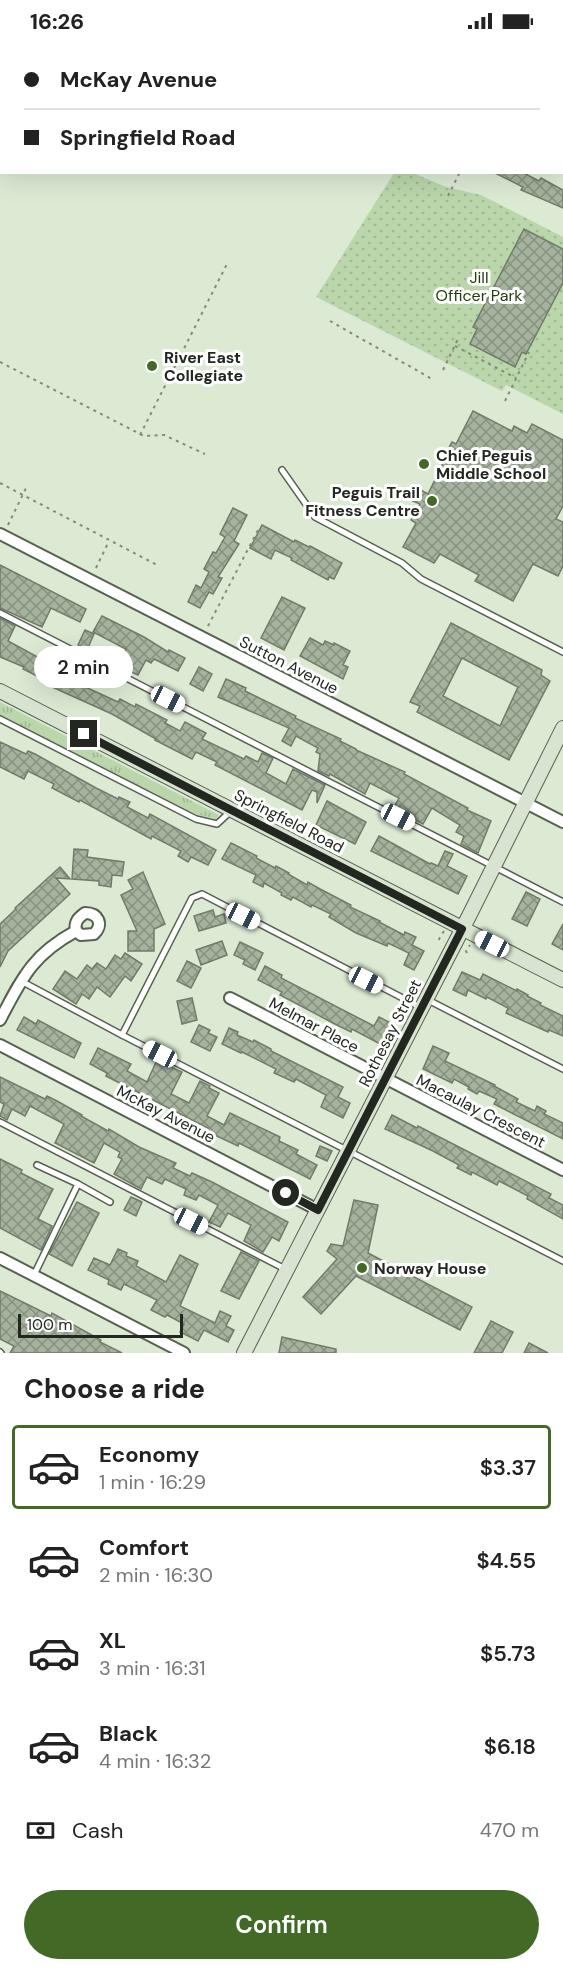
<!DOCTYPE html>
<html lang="en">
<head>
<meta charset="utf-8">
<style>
  body { margin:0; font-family:"DM Sans",sans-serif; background:#f2f2f2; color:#222; height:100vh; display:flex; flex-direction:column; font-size:22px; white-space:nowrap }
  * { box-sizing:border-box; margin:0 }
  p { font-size:20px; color:#767676 }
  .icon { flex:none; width:33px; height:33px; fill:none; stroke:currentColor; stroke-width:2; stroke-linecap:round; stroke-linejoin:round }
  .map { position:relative; height:1311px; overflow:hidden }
  .panel { display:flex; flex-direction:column; background:#fff; flex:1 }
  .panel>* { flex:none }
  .guide { position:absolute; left:0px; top:0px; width:564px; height:132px; box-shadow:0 6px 24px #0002; display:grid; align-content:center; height:132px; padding:0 24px; background:#fff }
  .scale { position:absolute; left:18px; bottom:15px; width:165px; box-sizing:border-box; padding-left:6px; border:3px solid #22271f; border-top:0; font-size:16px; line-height:21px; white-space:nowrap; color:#22271f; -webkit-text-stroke:4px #fff; paint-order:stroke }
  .end { position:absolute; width:27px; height:27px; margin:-14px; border:8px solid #22271f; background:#fff; box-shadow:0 0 0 3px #fff }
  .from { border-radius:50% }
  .bubble { position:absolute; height:42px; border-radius:21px; background:#fff; box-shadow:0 6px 24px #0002; font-size:20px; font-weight:600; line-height:42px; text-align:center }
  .car { position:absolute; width:18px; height:36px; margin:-18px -9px; border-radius:8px; box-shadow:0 0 4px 2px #0007; background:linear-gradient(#fff 24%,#345 0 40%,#fff 0 76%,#345 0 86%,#fff 0) }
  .guide b { display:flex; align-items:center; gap:21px; height:57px; font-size:22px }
  .guide b+b { border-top:2px solid #e0e0e0 }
  .guide i { width:15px; height:15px; background:#222 }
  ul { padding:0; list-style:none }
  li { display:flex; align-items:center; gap:18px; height:84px; margin:0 12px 9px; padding:0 12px; border:3px solid transparent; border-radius:6px }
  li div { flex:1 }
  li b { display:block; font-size:22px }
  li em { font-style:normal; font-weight:600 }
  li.selected { border-color:#426a26 }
  li>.icon { width:54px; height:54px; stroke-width:1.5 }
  h2 { padding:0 24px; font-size:27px; line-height:72px }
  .pay { display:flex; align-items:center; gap:15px; height:66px; padding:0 24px; font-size:22px }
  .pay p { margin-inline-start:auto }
  .action { display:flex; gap:12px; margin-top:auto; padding:12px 24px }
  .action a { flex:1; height:69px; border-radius:36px; background:#426a26; color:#fff; font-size:24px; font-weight:600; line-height:69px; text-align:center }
  .status { display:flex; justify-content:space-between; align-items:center; height:42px; padding:0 30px; background:#fff; direction:ltr }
  .status svg { height:16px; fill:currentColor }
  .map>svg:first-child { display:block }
  .grass { fill:url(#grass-tufts) }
  .park { fill:url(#park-dots) }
  .building { fill:url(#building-cross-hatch); stroke:#707c69; stroke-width:1.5; fill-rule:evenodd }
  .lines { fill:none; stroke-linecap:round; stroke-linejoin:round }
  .lane-casing { stroke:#56624f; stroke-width:8 }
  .street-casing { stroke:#56624f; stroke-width:14 }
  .secondary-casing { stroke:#56624f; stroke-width:16 }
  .path { stroke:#828b7c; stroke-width:2; stroke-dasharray:3 4.5; stroke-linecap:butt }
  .lane { stroke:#fff; stroke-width:5 }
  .street { stroke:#fff; stroke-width:10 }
  .secondary { stroke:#d8e4d1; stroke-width:14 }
  .route { stroke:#22271f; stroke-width:8 }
  .poi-dot { fill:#426a26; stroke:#fff; stroke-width:2 }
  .labels { text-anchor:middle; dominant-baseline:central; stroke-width:6; stroke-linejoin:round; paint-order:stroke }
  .park-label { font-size:16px; fill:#223e0a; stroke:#fff }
  .poi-label { font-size:16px; font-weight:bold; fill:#22271f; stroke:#fff; text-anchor:start }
  .street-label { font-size:16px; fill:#22271f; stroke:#fff }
</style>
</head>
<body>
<div class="status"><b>16:26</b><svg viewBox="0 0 49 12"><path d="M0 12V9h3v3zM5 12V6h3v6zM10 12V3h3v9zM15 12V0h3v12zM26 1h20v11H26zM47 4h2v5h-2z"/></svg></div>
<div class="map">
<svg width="563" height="1311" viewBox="0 0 563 1311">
  <defs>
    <pattern id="grass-tufts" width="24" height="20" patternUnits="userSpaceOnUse" patternTransform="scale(1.5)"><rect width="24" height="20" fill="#bad6aa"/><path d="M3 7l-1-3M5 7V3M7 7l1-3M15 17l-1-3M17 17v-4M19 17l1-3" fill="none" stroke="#a0b892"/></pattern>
    <pattern id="park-dots" width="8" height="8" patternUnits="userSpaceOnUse" patternTransform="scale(1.5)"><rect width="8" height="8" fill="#bad6aa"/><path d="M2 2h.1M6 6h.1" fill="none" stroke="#a0b892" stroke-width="1.8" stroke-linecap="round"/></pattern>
    <pattern id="building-cross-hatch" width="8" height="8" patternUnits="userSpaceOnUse" patternTransform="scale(1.5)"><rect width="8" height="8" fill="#a5b29d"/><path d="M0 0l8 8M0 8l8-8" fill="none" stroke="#86917f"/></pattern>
  </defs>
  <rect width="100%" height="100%" fill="#dcead4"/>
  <path class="grass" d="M0,660L219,773L216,777L195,772L0,673Z"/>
  <path class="park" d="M394,131H413L446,145L481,153L563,195V372L506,343L502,349L316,255Z"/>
  <g class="building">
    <path d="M493,130H522L539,139L541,136L550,141L563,148V166L521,148L523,145Z"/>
    <path d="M524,187L563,207V241L526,312L522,310L515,325L470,302L477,287L473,285Z"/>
    <path d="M473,369L512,389L514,384L527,391L532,382L563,398V464L556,477L563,480V524L558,534L533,522L513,559L475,539L479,533L440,512L434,521L403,505L416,481L411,478L420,462L413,459L419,447L428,452L444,419L442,418L452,400L456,402Z"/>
    <path d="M233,466L247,473L234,499L239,502L218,535L222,536L213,552L209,550L200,566L188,560L196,543L201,546L209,530L204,527L213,510L216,511L225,495L220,492Z"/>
    <path d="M262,483L294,500L295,498L309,505L310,504L342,521L334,537L329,535L328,538L291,518L292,516L275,508L271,517L250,506Z"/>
    <path d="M0,523L86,567L80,580L51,566L42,585L0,566Z"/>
    <path d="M282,555L305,566L284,608L261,596Z"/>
    <path d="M102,574L144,595L168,610L169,608L185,616L178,629L154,617L151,621L146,618L138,633L118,624L126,607L93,590Z"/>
    <path d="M0,576L15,584L8,599L43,618L42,619L69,632L77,616L85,620L79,634L84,636L81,643L118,660L120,657L135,665L136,662L167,678L165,681L180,689L185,680L206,691L202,697L244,717L246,714L258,720L262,711L273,716L266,731L286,742L293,727L325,743L317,761V750L312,748L302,768L215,723L217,720L196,710L192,717L155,698L156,697L112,672L43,641L45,638L23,627L24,625L0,615Z"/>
    <path d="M451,581L542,628L541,633L550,639L509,718L417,670L420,664L410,660ZM462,616L518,645L500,684L443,654Z"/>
    <path d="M85,588L94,592L87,608L78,603Z"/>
    <path d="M310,596L323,603L325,599L334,603V601L350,609L343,623L348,625L343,637L300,614Z"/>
    <path d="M199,625L212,632L203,649L190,642Z"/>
    <path d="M226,637L246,646L245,649L296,674L295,676L341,697L340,699L356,707V708L405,730L404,732L468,766L467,768L491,779L478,811L461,802L464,794L456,790L460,783L432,766L423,782L393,767L399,756L370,741L365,752L330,732L329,734L318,729L320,712L316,710L318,706L296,694L291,704L282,699L289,686L218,655Z"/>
    <path d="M0,700L26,712L28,709L35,712L96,746L118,757L119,755L130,760L127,765L148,776L150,772L216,808L208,823L191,815L188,820L178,814L181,809L152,794L151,797L80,758L79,760L52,746L54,742L28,729L24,737L0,725Z"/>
    <path d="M327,759L366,780L355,802L316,783Z"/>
    <path d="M379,794L430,822L431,821L438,824L445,809L453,812L447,824L467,834L458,852L371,809Z"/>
    <path d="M231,801L257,814L256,816L275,826L276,824L289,831L288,832L307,843L308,840L320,847L351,863L350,865L380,879L379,880L404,893L405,890L416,895L412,903L424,909L414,928L404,923L409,911L388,901L387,904L356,891L329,875L331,872L312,863L311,865L293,855L291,858L281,853L282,851L264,841L263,845L253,840L256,833L222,817Z"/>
    <path d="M74,807L88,808L87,815L124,820L122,834L112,833L111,845L99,843V839L72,837Z"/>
    <path d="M60,825L70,837L56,836L70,852L8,909L0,925V882L16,867L15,866Z"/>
    <path d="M143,830L165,882L154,887V909H128V889H137L121,853L133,847L128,838Z"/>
    <path d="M526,850L540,857L527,884L512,877Z"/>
    <path d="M213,868L215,875L224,872L226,881L199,889L194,874Z"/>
    <path d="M563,882V908L552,902Z"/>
    <path d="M222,899L227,913L201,923L196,908Z"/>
    <path d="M240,900L263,911L255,928L243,922L245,918L234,913Z"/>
    <path d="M125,911L142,922L131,939L125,934L110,955L97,945L89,957L82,952L76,962L53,947L65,929L77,937L87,923L92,927L97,921L106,927L115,913L121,917Z"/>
    <path d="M187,919L201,926L191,946L177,939Z"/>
    <path d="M265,924L282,933L281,936L374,984L379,975L391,981L380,1002L352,987L351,990L333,981L280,953L282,950L258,938Z"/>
    <path d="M462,930L480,938L483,932L517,949V947L528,953L527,954L541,961L540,963L563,974V994L549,988L548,990L506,971L508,966L487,955L486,957L468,948L466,954L453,948Z"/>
    <path d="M192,956L197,978L182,982L177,959Z"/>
    <path d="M24,975L36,982L38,978L81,1001L74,1016L17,988Z"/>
    <path d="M199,983L210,988L208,991L217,995L210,1009L191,1000Z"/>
    <path d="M229,986L238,990L237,993L253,1000L254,998L271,1007V1009L343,1045L338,1055L350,1061L343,1076L321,1065L326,1053L296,1037L294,1040L274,1031L276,1027L242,1010L241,1011L222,1002Z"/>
    <path d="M433,1004L449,1011L445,1019L495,1043L494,1044L518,1057L516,1060L535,1069L537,1064L546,1069L544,1072L563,1081V1097L494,1062L497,1057L479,1049L477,1052L468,1047L469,1045L454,1037L452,1041L423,1027Z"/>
    <path d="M98,1006L131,1022L127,1029L147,1040L157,1018L182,1030L171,1052L189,1061L200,1039L210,1044L209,1046L219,1051L207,1074L224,1083L230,1071L280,1095L279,1099L298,1108L296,1112L317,1123L310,1137L239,1101L238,1104L210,1091L207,1088L208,1086L106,1034L107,1031L90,1022Z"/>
    <path d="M0,1035L45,1057L47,1054L57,1059L82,1073L81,1074L108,1089L109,1087L139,1105L176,1121L173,1126L190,1134L192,1131L212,1140L288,1180L279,1199L272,1195L263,1210L244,1199L251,1183L228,1171L220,1185L209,1180L218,1163L199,1153L196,1158L184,1153L186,1147L165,1137L162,1142L147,1135L141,1147L114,1132L122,1117L118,1115L120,1110L104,1101L94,1121L55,1101L64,1082L30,1064L25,1074L12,1067L7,1078L0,1074L4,1062L0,1060Z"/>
    <path d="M392,1073L417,1086L418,1084L551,1152L549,1156L563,1163V1177L527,1157L528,1154L499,1139L497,1143L472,1130L471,1133L457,1126L459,1123L433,1109L385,1087Z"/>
    <path d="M320,1104L332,1109L327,1119L316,1114Z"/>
    <path d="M0,1117L22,1128L21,1131L53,1147L38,1177L52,1184L41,1208L0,1186Z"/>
    <path d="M131,1155L142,1160L136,1174L124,1168Z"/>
    <path d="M354,1158L378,1163L368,1211L472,1265L460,1288L356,1234L321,1272L303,1255L337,1217L327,1209L331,1202L343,1204Z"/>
    <path d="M77,1160L99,1171L72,1224L49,1212Z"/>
    <path d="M118,1207L127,1211L126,1214L138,1219L136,1224L166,1240L180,1213L198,1222L180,1264L215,1281L220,1269L231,1274L226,1284L234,1288L228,1300L204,1288L198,1299L180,1290L184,1282L167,1273L165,1275L151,1268L157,1258L124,1242L121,1248L108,1242L109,1238L88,1228L94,1216L110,1223Z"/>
    <path d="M241,1210L259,1219L239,1257L221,1249Z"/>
    <path d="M0,1249L51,1274L52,1271L101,1298L100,1300L122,1311H10L14,1304L0,1297Z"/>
    <path d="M491,1279L513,1290L502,1311H474Z"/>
    <path d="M282,1295L336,1307V1311H279Z"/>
    <path d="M529,1301L548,1311H524Z"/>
  </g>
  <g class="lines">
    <defs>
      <g id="lane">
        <path d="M282,428L315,475L402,521L421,537L563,610"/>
        <path d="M0,571L563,860"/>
        <path d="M0,677L196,777L217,782L232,768"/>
        <path d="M21,939L122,993"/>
        <path d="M428,958L563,1027"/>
        <path d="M420,965L202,852L192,856L122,993L563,1219"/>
        <path d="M0,1080L287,1228"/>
        <path d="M78,1142L110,1160"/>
        <path d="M34,1233L78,1142L37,1123"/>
        <path d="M0,1310L1,1311"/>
      </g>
      <g id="street">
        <path d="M339,0L342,2"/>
        <path d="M542,2L543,0"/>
        <path d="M562,115L563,116"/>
        <path d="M0,492L563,780"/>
        <path d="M85,871C98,871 104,882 94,892L81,893L76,889C74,880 78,876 85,871Z"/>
        <path d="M230,956L563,1128"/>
        <path d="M0,978C22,936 32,913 76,889"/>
        <path d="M0,1003L318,1168"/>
        <path d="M0,1216L184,1311"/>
      </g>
      <g id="secondary">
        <path d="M0,649L563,938"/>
        <path d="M244,1311L469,874L563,686"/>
      </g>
    </defs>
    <use href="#lane" class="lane-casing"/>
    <use href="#street" class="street-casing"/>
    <use href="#secondary" class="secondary-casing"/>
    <g class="path">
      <path d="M448,154L460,130"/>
      <path d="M330,279L432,337"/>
      <path d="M455,304L516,336"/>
      <path d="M0,320L144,394L164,393L205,412"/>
      <path d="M443,328L458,297"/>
      <path d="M505,359L529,310"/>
      <path d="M140,393L228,220"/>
      <path d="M0,441L159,524"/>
      <path d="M8,483L27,444"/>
      <path d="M96,526L109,499"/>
      <path d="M208,584L258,488"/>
      <path d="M444,889L439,897L444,900"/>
      <path d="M467,911L466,909L470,903"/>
    </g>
    <use href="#lane" class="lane"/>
    <use href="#street" class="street"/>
    <use href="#secondary" class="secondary"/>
  </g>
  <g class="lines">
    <path class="route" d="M84,692L462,887L318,1168L286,1151"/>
  </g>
  <g class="poi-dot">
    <circle cx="152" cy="324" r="6"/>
    <circle cx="424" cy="422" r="6"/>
    <circle cx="432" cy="459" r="6"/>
    <circle cx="362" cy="1226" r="6"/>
  </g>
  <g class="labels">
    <g class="park-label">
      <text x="479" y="235">Jill<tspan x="479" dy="18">Officer Park</tspan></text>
    </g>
    <g class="poi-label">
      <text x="164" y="315">River East<tspan x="164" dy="18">Collegiate</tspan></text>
      <text x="436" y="413">Chief Peguis<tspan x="436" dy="18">Middle School</tspan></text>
      <text x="420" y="450" text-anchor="end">Peguis Trail<tspan x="420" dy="18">Fitness Centre</tspan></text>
      <text x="374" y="1226">Norway House</text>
    </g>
    <g class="street-label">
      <text transform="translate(289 623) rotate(27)">Sutton Avenue</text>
      <text transform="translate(289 779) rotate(27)">Springfield Road</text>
      <text transform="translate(314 983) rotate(28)">Melmar Place</text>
      <text transform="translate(390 991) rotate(-63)">Rothesay Street</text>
      <text transform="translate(481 1069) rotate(27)">Macaulay Crescent</text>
      <text transform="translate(166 1072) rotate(27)">McKay Avenue</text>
    </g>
  </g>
</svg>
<div class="scale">100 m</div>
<i class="end from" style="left:286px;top:1151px"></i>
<i class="end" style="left:84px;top:692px"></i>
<div class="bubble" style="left:34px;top:604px;width:99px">2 min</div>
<i class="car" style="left:168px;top:657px;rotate:117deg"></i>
<i class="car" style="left:398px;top:775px;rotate:117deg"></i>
<i class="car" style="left:243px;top:874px;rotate:117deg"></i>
<i class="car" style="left:492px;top:902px;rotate:297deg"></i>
<i class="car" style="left:366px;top:938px;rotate:117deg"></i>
<i class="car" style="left:160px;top:1012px;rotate:297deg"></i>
<i class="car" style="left:191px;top:1179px;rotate:117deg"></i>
<div class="guide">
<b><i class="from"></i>McKay Avenue</b>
<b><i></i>Springfield Road</b>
</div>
</div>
<section class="panel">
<h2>Choose a ride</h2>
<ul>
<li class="selected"><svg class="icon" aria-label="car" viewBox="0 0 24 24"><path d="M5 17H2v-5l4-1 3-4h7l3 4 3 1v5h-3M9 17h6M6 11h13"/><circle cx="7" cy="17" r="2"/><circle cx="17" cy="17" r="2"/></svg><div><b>Economy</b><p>1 min · 16:29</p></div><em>$3.37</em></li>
<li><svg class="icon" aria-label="car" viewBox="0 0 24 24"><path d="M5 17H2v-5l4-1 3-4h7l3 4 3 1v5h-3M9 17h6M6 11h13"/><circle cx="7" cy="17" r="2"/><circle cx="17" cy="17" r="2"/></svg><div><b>Comfort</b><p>2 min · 16:30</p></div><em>$4.55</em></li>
<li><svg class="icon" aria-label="car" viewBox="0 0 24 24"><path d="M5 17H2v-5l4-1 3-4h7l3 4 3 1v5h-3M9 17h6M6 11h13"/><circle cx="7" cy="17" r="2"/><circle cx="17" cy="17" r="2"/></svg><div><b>XL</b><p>3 min · 16:31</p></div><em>$5.73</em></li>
<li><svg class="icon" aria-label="car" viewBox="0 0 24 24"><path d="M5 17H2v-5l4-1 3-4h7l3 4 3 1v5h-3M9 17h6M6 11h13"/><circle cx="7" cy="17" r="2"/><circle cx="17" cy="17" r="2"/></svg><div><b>Black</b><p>4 min · 16:32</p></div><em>$6.18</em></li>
</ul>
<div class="pay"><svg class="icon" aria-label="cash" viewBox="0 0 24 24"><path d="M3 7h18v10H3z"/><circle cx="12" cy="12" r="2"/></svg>Cash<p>470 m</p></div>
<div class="action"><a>Confirm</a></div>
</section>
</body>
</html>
